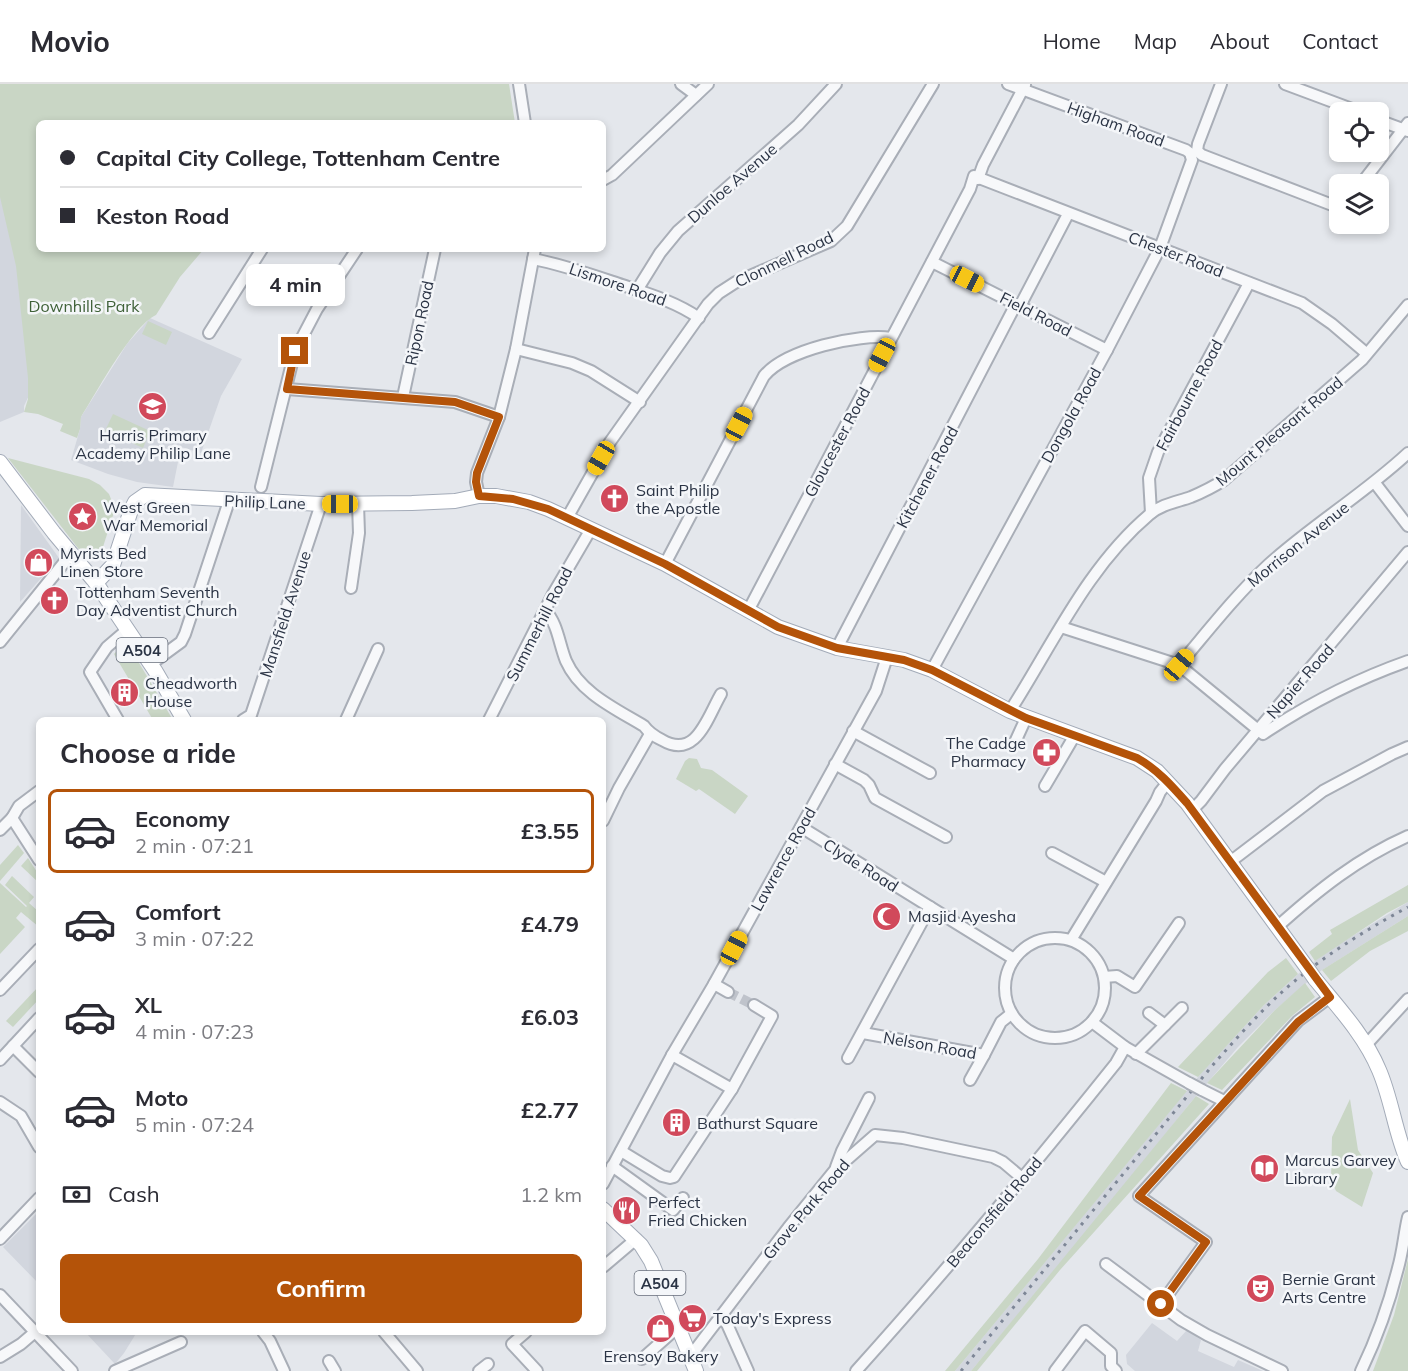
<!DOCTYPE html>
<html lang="en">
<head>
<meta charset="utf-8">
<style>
  body { margin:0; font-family:Mulish,sans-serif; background:#f2f2f3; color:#2b2b33; height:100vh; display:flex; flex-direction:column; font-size:22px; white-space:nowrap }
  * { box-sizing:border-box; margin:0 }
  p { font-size:20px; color:#7c7c81 }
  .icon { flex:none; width:33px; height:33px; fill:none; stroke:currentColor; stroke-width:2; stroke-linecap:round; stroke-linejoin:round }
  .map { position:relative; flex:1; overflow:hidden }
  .sheet { position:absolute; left:36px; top:633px; width:570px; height:618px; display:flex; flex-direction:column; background:#fff; border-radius:9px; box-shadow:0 3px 9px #0003 }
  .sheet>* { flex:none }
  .hud { position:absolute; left:36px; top:36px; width:570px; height:132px; border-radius:9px; box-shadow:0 3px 9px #0003; display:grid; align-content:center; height:132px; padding:0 24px; background:#fff }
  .fabs { position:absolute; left:1329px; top:18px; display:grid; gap:12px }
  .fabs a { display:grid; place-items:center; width:60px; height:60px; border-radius:9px; background:#fff; box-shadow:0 3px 9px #0003; font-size:30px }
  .end { position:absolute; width:27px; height:27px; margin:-14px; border:8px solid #b45309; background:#fff; box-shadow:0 0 0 3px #fff }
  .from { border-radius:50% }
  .bubble { position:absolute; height:42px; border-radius:9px; background:#fff; box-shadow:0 3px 9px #0003; font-size:20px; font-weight:700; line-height:42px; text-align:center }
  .car { position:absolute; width:18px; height:36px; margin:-18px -9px; border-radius:8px; box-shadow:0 0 4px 2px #0007; background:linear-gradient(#f5c518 24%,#345 0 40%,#f5c518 0 76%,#345 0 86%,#f5c518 0) }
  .hud b { display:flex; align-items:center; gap:21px; height:57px; font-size:22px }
  .hud b+b { border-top:2px solid #e1e1e2 }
  .hud i { width:15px; height:15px; background:#2b2b33 }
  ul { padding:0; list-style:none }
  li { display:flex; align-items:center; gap:18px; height:84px; margin:0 12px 9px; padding:0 12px; border:3px solid transparent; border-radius:9px }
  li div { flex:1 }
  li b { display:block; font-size:22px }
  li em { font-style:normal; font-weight:700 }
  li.active { border-color:#b45309 }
  li>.icon { width:54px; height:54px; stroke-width:1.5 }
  h2 { padding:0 24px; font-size:27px; line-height:72px }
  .pay { display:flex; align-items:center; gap:15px; height:66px; padding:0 24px; font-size:22px }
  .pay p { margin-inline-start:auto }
  .primary-button { display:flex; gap:12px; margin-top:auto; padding:12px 24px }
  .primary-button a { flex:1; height:69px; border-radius:9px; background:#b45309; color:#fff; font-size:24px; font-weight:700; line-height:69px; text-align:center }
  header { display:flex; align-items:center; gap:36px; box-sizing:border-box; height:84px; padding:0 30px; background:#fff; border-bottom:2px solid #e1e1e2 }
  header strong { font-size:28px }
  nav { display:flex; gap:33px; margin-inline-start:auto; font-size:21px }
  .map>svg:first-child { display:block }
  .built { fill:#d2d6de }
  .green { fill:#c9d6c5 }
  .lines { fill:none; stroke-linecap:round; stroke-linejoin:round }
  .minor-tunnel { stroke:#bfc3cb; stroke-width:10; stroke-dasharray:10 5; stroke-linecap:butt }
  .minor-casing { stroke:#a9aeb7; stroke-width:14 }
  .major-casing { stroke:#a3abb8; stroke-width:16 }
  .minor { stroke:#f7f8fa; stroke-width:10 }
  .major { stroke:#fff; stroke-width:14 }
  .rail { stroke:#7d8696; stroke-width:3; stroke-dasharray:3 6; stroke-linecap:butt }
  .minor-bridge-casing { stroke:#a9aeb7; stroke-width:14; stroke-linecap:butt }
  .major-bridge-casing { stroke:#a3abb8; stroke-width:16; stroke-linecap:butt }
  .minor-bridge { stroke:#f7f8fa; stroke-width:10 }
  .major-bridge { stroke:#fff; stroke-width:14 }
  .route { stroke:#b45309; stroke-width:8 }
  .labels { text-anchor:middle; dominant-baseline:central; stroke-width:5; stroke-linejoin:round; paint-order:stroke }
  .shield { fill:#f4f6f9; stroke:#676e7b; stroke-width:1.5 }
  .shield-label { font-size:15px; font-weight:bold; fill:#2b3445 }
  .street-label { font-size:16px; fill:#2b3445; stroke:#f4f6f9 }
  .park-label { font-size:16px; fill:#3f6138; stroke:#f4f6f9 }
  .poi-label { font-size:16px; fill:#2b3445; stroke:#f4f6f9; text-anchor:start }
</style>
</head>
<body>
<header>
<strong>Movio</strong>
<nav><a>Home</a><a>Map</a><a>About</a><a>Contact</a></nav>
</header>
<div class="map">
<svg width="1408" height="1287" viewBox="0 0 1408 1287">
  <rect width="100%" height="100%" fill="#e4e7ec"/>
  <g class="built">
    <path d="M0,77L6,90L33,303L24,322V328L0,338Z"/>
    <path d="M150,234L242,275L221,312L201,369L181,363L173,403L137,398L108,390L71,376L80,345L81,333L127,260Z"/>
    <path d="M21,421L59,474L20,518Z"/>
    <path d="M1408,818V832L1319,888L1275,926L1238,963L1191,1018L1122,1105L971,1287H955L1203,987L1264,921L1298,890L1328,867Z"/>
    <path d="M39,1127V1200L3,1163Z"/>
    <path d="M1152,1239L1177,1257L1187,1246L1201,1256L1198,1267L1234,1283L1238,1276L1263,1287H1135L1127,1280L1126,1271Z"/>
    <path d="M85,1248H137L124,1269L115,1280Z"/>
  </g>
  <g class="green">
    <path d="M0,0H509L515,39H39V165H204L180,193L156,231C131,243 97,308 81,333L80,345L77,354L60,347L63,340L38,330L24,328L28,315V294L16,182L0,113Z"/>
    <path d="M148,237L172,248L166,261L142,250Z"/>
    <path d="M113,330L150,347L143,364L105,347Z"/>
    <path d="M8,374L89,395L100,401L109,410L115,425L103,463L99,469L90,473L81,468Z"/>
    <path d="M126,557L173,636H153L114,570Z"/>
    <path d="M689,674L697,675L701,684L712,686L748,712L735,730L699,705L696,707L676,695L685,677Z"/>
    <path d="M18,761L24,769L0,797V781Z"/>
    <path d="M28,774L39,791V799L21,782Z"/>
    <path d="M12,792L34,813L29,819L39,828V843L21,828L16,834L25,843L0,870V799L26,823L27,822L5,801Z"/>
    <path d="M1408,801V818L1387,829L1315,877L1309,868L1332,850L1330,846Z"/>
    <path d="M1408,832V847L1370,867L1331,897L1322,886Z"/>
    <path d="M1286,874L1298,890L1264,921L1198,993L1178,983L1268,888Z"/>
    <path d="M1305,899L1315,913L1292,932L1222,1006L1207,999L1275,926Z"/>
    <path d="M39,902V915L13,943L6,937Z"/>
    <path d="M1171,999L1187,1007L955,1287H945L1038,1175Z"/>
    <path d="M1196,1012L1209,1020L1060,1186L977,1287H971Z"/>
    <path d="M1350,1015L1358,1066L1373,1089L1362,1123L1336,1107L1331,1096L1332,1053Z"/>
    <path d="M1408,1175V1287H1373L1394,1231Z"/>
  </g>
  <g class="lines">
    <path class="minor-tunnel" d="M728,908L754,921"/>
    <defs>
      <g id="minor">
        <path d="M519,0L525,39"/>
        <path d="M681,0L696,11"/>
        <path d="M1221,0L1198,60L1197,67L1202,71L1340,124"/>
        <path d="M1285,0L1360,28"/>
        <path d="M1378,36L1408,47"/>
        <path d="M978,95L983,81L1025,1"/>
        <path d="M603,96L612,91L708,0"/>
        <path d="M1361,100L1408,39"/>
        <path d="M533,175C564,181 592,191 622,201C649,210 676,218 699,234"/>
        <path d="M932,178L1107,266"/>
        <path d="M637,206L660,169L678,147L798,41L836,0"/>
        <path d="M1020,222L1068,130"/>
        <path d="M209,249L262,165"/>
        <path d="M516,265L572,279L591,287L640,318"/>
        <path d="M287,305L455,318L499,333"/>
        <path d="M403,313L435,165"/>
        <path d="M1375,399L1408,442"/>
        <path d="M261,403L295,267L317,225L357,165"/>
        <path d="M479,412L476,398L477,389L499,333L516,265L535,165"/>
        <path d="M1151,429L1149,394L1158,368L1249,199"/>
        <path d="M567,434L610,358L708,220L719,209L736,198L831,157L847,142L933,0"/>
        <path d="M665,480L764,292C785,266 859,249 891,254"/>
        <path d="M351,504L359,449L358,420"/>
        <path d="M545,526C558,540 559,560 566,577C580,609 616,625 644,642C649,649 654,652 662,656C696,676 707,634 721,610"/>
        <path d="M748,527L970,105L974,92L1302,219L1332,240L1366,269"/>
        <path d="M1061,543L1179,581L1263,650C1308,620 1357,595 1408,577"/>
        <path d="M0,558L71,470"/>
        <path d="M837,564L1016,220"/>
        <path d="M151,580L181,558L185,550L227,423L226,417"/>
        <path d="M1179,581C1208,547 1235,512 1268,481C1312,441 1364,410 1408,369"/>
        <path d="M932,586L1107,266L1160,164L1192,76L1190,69L1186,66L1008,0"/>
        <path d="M1010,627C1053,560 1087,483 1150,430C1162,420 1177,418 1191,413C1203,408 1213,403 1224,396L1362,276L1408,221"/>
        <path d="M118,636L90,588L107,563L128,545"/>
        <path d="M243,636L251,631L321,420"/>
        <path d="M346,636L378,565"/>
        <path d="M489,636L553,510L591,445"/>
        <path d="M853,647L930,689"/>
        <path d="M1016,656L1026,634"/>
        <path d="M835,680L864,696L869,701L875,714L946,753"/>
        <path d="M1045,702L1075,651"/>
        <path d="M1192,726L1201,717L1225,685L1408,468"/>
        <path d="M12,734L19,722L39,707"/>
        <path d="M603,737L619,704L650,650"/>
        <path d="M801,743L1014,875"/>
        <path d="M0,746L12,734L39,776"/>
        <path d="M1052,769L1106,798"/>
        <path d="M1230,778L1323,707L1392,670L1408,663"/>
        <path d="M1277,843C1317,807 1358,774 1408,752"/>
        <circle cx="1055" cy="904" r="50"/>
        <path d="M1071,856L1156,717L1160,708L1168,698"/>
        <path d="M1104,893L1117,892L1135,903L1179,839"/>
        <path d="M714,900L728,908"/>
        <path d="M0,906L39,865"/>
        <path d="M1149,929L1165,941"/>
        <path d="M1092,938L1125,963L1189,999"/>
        <path d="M863,949L984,971L1001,938L1011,930"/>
        <path d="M1366,961L1408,915"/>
        <path d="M13,962L39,988"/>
        <path d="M1136,970L1182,924"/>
        <path d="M672,971L732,1005L772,932L754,921"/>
        <path d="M848,974L930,823"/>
        <path d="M0,976L39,934"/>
        <path d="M970,996L984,971"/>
        <path d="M1202,1006L1224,1017"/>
        <path d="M0,1018L21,1032L39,1063"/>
        <path d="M621,1067L662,1092L670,1094L674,1093L732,1005"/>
        <path d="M612,1082L673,1126L683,1114"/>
        <path d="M836,1083L842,1067L869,1014"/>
        <path d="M603,1100L672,971L714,900L876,607L887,573"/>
        <path d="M0,1155L39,1114"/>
        <path d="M1106,1180L1181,1236L1207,1251L1282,1287"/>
        <path d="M603,1183L636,1155"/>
        <path d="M0,1211L72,1287"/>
        <path d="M1161,1220L1206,1158L1139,1112L1298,937L1330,913"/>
        <path d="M720,1233L727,1240L748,1287"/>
        <path d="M263,1248L270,1257L284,1287"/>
        <path d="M384,1248L417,1287"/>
        <path d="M526,1248L512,1260L537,1287"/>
        <path d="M689,1269L695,1266L788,1144L835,1086L875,1051L903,1054L993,1073L1003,1078L1022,1094"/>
        <path d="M0,1273L21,1260L35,1248"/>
        <path d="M642,1275L678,1243"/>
        <path d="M329,1277L335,1287"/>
        <path d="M115,1287L181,1258"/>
        <path d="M479,1287L488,1280"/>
        <path d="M856,1287C946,1187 1032,1084 1116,979L1125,963"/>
        <path d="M1055,1287L1085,1247L1111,1269V1282L1116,1287"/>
        <path d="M1361,1287C1377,1254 1389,1220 1398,1184C1403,1167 1404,1150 1408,1133"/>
      </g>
      <g id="major">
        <path d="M0,378L54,449L96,499L156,588L184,636"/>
        <path d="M96,499L113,481L131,426L135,418L145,411L321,420L412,419L455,417L479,412H496L529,418L548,425L665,480L778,543L837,564L904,576L932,586L1010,627L1137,674L1157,687L1187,719L1308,885"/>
        <path d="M1315,895C1338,923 1365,952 1379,986C1392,1016 1395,1049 1408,1078"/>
        <path d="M603,1125L641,1161L651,1177L696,1287"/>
      </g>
    </defs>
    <use href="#minor" class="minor-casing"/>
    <use href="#major" class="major-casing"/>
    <use href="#minor" class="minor"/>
    <use href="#major" class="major"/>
    <path class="rail" d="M961,1287L1212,982C1234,957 1257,931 1282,908C1320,874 1364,847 1408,823"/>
    <defs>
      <path id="minor-bridge" d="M1189,999L1202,1006"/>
      <path id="major-bridge" d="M1308,885L1315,895"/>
    </defs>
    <use href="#minor-bridge" class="minor-bridge-casing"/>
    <use href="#major-bridge" class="major-bridge-casing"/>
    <use href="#minor-bridge" class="minor-bridge"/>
    <use href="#major-bridge" class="major-bridge"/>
  </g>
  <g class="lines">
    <path class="route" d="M295,267L287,305L455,318L499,333L477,389L476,398L479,412L513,415L548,425L665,480L778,543L837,564L904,576L932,586L1026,634L1137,674C1157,685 1172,702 1187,719L1330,913L1298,938L1139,1112L1206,1158L1161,1220"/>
  </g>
  <defs>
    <symbol id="school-disc" viewBox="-11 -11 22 22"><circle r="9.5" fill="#d1495b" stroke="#f4f6f9"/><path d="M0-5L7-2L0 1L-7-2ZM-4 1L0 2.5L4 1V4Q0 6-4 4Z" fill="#fff"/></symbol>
    <symbol id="church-disc" viewBox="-11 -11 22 22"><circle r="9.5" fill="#d1495b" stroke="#f4f6f9"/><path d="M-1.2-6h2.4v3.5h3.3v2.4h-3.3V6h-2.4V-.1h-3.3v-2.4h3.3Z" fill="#fff"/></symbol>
    <symbol id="sight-disc" viewBox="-11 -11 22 22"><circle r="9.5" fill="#d1495b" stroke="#f4f6f9"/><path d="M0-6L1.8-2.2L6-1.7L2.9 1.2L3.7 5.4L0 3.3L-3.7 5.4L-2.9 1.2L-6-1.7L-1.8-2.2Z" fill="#fff"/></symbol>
    <symbol id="shop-disc" viewBox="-11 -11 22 22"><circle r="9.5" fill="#d1495b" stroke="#f4f6f9"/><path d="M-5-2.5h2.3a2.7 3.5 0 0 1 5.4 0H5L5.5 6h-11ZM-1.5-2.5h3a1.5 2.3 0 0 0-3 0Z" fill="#fff"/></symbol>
    <symbol id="building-disc" viewBox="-11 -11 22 22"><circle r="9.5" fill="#d1495b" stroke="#f4f6f9"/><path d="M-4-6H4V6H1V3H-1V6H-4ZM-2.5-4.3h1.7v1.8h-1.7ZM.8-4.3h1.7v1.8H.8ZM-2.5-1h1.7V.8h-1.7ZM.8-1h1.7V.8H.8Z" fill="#fff"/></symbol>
    <symbol id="pharmacy-disc" viewBox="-11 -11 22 22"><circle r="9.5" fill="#d1495b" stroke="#f4f6f9"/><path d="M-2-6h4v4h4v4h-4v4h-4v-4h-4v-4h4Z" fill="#fff"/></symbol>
    <symbol id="mosque-disc" viewBox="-11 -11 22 22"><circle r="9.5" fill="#d1495b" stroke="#f4f6f9"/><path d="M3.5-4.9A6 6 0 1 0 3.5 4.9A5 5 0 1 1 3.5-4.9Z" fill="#fff"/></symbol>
    <symbol id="library-disc" viewBox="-11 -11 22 22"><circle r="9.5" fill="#d1495b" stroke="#f4f6f9"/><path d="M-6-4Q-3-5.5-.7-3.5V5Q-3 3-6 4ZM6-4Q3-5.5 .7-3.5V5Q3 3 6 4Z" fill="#fff"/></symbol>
    <symbol id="restaurant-disc" viewBox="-11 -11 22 22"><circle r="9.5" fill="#d1495b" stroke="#f4f6f9"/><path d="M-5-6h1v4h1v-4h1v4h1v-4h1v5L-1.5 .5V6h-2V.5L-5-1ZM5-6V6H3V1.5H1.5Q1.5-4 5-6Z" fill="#fff"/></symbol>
    <symbol id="theatre-disc" viewBox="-11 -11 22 22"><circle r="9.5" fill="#d1495b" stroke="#f4f6f9"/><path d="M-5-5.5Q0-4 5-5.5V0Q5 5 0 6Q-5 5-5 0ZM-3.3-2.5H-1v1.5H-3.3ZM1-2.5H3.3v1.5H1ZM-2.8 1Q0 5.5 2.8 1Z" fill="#fff"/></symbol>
    <symbol id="supermarket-disc" viewBox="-11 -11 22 22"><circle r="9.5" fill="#d1495b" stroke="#f4f6f9"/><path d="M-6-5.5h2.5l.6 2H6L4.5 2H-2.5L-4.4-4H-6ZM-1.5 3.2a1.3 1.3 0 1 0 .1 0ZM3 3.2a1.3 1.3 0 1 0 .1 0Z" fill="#fff"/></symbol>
  </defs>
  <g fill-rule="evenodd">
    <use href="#school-disc" x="136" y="306" width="33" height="33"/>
    <use href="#church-disc" x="598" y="398" width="33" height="33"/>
    <use href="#sight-disc" x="66" y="416" width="33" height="33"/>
    <use href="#shop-disc" x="22" y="462" width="33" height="33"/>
    <use href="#church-disc" x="38" y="500" width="33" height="33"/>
    <use href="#building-disc" x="108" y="592" width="33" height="33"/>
    <use href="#pharmacy-disc" x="1030" y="652" width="33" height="33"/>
    <use href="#mosque-disc" x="870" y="816" width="33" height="33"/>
    <use href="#building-disc" x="660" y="1022" width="33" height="33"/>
    <use href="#library-disc" x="1248" y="1068" width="33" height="33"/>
    <use href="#restaurant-disc" x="610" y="1110" width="33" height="33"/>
    <use href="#theatre-disc" x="1244" y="1188" width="33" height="33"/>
    <use href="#supermarket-disc" x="676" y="1218" width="33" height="33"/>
    <use href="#shop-disc" x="644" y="1228" width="33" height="33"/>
  </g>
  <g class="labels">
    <g class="shield">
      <rect x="116.5" y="554" width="51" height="24" rx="4.5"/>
      <rect x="634.5" y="1187" width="51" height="24" rx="4.5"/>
    </g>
    <g class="shield-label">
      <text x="142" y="566">A504</text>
      <text x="660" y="1199">A504</text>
    </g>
    <g class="street-label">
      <text transform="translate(1116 40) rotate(20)">Higham Road</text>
      <text transform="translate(732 99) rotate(-41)">Dunloe Avenue</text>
      <text transform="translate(1176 170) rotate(21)">Chester Road</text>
      <text transform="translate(784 175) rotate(-26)">Clonmell Road</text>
      <text transform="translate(618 200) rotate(19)">Lismore Road</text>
      <text transform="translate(1036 230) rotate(27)">Field Road</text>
      <text transform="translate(419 239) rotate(-78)">Ripon Road</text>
      <text transform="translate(1189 311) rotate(-62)">Fairbourne Road</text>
      <text transform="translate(1071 331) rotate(-61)">Dongola Road</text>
      <text transform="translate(1279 347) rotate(-40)">Mount Pleasant Road</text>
      <text transform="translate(837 358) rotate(-62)">Gloucester Road</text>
      <text transform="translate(927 393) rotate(-62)">Kitchener Road</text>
      <text transform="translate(265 418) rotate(2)">Philip Lane</text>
      <text transform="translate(1298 460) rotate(-39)">Morrison Avenue</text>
      <text transform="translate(285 530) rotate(-72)">Mansfield Avenue</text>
      <text transform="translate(539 540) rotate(-63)">Summerhill Road</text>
      <text transform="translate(1300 597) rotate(-49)">Napier Road</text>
      <text transform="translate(783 775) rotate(-61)">Lawrence Road</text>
      <text transform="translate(861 781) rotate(32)">Clyde Road</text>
      <text transform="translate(930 961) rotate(10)">Nelson Road</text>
      <text transform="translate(806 1125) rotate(-50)">Grove Park Road</text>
      <text transform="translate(994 1128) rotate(-50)">Beaconsfield Road</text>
    </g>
    <g class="park-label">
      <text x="84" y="222">Downhills Park</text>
    </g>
    <g class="poi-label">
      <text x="153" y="351" text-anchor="middle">Harris Primary<tspan x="153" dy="18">Academy Philip Lane</tspan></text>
      <text x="636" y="406">Saint Philip<tspan x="636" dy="18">the Apostle</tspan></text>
      <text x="103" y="423">West Green<tspan x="103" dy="18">War Memorial</tspan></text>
      <text x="60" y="469">Myrists Bed<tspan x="60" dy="18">Linen Store</tspan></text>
      <text x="76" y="508">Tottenham Seventh<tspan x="76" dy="18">Day Adventist Church</tspan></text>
      <text x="145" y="599">Cheadworth<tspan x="145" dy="18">House</tspan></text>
      <text x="1026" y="659" text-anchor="end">The Cadge<tspan x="1026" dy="18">Pharmacy</tspan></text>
      <text x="908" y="832">Masjid Ayesha</text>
      <text x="697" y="1039">Bathurst Square</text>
      <text x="1285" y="1076">Marcus Garvey<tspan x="1285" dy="18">Library</tspan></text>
      <text x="648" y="1118">Perfect<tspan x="648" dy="18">Fried Chicken</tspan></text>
      <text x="1282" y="1195">Bernie Grant<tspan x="1282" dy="18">Arts Centre</tspan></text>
      <text x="713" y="1234">Today's Express</text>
      <text x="661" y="1272" text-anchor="middle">Erensoy Bakery</text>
    </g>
  </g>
</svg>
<div class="fabs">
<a><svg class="icon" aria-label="locate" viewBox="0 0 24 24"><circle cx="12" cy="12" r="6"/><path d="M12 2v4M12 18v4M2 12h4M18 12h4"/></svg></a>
<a><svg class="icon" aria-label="layers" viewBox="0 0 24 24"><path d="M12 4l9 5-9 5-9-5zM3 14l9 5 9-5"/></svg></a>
</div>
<i class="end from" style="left:1161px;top:1220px"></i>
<i class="end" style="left:295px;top:267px"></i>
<div class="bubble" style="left:246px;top:180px;width:99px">4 min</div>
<i class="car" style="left:967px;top:195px;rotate:117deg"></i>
<i class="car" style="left:882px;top:271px;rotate:208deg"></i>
<i class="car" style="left:739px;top:340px;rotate:28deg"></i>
<i class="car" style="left:601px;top:374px;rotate:210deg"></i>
<i class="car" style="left:340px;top:420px;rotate:270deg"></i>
<i class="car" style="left:1179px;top:581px;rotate:40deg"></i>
<i class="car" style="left:734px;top:864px;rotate:28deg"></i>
<div class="hud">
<b><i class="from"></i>Capital City College, Tottenham Centre</b>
<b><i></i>Keston Road</b>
</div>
<section class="sheet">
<h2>Choose a ride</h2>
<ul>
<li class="active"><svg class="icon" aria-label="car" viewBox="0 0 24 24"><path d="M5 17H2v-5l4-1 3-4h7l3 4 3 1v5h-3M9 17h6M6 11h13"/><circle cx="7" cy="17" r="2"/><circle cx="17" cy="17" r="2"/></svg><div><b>Economy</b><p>2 min · 07:21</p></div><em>£3.55</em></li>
<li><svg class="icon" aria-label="car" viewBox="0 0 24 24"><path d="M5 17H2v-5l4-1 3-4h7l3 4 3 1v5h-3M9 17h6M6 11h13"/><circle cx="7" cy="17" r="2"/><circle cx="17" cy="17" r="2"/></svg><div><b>Comfort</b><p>3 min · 07:22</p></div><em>£4.79</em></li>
<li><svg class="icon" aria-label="car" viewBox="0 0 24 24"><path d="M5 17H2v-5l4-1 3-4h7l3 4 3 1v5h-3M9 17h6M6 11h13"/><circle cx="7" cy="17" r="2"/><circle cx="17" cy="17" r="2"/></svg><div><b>XL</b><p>4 min · 07:23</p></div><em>£6.03</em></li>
<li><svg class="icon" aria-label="car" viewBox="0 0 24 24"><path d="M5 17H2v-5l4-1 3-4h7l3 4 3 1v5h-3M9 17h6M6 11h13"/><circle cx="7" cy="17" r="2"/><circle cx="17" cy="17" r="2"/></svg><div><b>Moto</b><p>5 min · 07:24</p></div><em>£2.77</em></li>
</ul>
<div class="pay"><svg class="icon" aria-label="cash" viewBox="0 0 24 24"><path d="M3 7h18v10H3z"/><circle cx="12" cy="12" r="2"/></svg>Cash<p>1.2 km</p></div>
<div class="primary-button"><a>Confirm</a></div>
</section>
</div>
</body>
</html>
